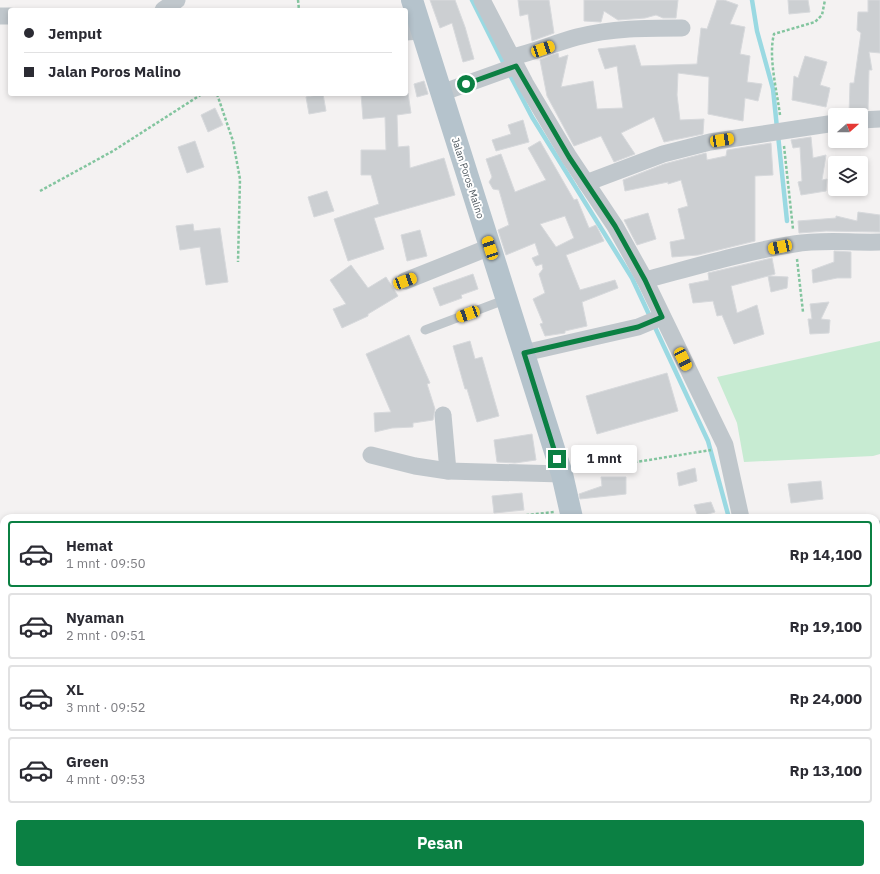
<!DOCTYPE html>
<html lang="id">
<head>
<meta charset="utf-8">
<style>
  body { margin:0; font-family:"IBM Plex Sans",sans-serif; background:#f2f2f3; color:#2b2b33; height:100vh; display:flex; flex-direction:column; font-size:15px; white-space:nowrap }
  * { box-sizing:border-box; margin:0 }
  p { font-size:13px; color:#7c7c81 }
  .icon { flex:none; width:22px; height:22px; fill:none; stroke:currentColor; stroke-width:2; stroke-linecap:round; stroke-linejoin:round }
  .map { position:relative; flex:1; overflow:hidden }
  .panel { position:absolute; left:0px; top:514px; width:880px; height:360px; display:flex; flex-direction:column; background:#fff; border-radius:12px 12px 0 0; box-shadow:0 2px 6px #0003 }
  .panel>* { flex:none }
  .top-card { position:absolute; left:8px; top:8px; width:400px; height:88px; border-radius:4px; box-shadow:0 2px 6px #0003; display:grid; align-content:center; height:88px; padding:0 16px; background:#fff }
  .needle { width:26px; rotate:69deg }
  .fabs { position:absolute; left:828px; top:108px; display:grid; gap:8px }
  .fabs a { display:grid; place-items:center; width:40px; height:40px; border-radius:4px; background:#fff; box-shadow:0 2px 6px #0003; font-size:20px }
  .end { position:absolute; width:18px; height:18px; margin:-9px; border:5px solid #0b8043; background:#fff; box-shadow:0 0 0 2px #fff }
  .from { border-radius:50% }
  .bubble { position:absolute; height:28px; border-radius:4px; background:#fff; box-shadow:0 2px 6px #0003; font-size:13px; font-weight:800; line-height:28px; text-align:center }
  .car { position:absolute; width:12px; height:24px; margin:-12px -6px; border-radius:5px; box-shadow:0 0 3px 1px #0007; background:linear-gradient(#f5c518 24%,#345 0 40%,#f5c518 0 76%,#345 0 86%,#f5c518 0) }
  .top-card b { display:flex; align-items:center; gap:14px; height:38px; font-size:15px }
  .top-card b+b { border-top:1px solid #e1e1e2 }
  .top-card i { width:10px; height:10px; background:#2b2b33 }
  ul { padding:7px 0 0; list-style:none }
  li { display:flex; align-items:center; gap:12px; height:66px; margin:0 8px 6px; padding:0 8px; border:2px solid #e1e1e2; border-radius:4px }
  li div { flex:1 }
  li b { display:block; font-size:15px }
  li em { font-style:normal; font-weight:800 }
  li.selected { border-color:#0b8043 }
  li>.icon { width:36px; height:36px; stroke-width:1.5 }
  .primary-button { display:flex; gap:8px; margin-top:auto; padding:8px 16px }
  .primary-button a { flex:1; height:46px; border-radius:4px; background:#0b8043; color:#fff; font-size:16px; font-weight:800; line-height:46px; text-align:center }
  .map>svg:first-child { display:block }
  .green { fill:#c7ebd2 }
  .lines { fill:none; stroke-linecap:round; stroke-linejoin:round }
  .stream { stroke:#9ad9e2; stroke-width:4.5 }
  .building { fill:#cccfd2; stroke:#d7d9dc; fill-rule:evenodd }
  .path { stroke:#83c59f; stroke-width:2.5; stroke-dasharray:3 2; stroke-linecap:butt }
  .service { stroke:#c0c7cc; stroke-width:9 }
  .minor { stroke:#c0c7cc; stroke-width:17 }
  .primary { stroke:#b5c3cc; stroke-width:22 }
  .route { stroke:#0b8043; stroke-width:5 }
  .labels { text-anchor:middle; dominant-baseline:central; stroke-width:4; stroke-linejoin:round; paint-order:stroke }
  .street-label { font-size:10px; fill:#4c565d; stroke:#fff }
</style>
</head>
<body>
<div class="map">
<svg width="880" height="874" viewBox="0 0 880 874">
  <rect width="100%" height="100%" fill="#f4f2f2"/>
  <path class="green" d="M880,341V454L873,456L744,462L737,423L717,377Z"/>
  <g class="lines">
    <g class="stream">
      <path d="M472,0L505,66"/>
      <path d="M752,0L757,31L773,89L777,128"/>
      <path d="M509,73L532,117L632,278L708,441L729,518"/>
      <path d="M778,135L787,221"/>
      <path d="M779,870V874"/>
    </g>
  </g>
  <g class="building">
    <path d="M430,0H455L465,27L474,59L463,62L452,23L440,28Z"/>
    <path d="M518,0H549L554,33L532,41L528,14L520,16Z"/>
    <path d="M584,0H678L676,18H663L656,15L645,18L618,20L604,11L601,22L584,21Z"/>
    <path d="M717,0H724L738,5L730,24L745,27L740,54L750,56L747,82L762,84L758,101L745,98L743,121L708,114L709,77L678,73L677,95L680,120L704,119L703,134L664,142L654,117L621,133L635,154L614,162L601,136L574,146L547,96L540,60L558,53L559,58L568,55L561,87L593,81L597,109L623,108L617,66L605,69L598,49L635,45L641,66L697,64L701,28L707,29Z"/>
    <path d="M788,0H808L810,12L789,14Z"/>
    <path d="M868,0H880V53L869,52L872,70H869L868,110H860L849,115L850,83H854L861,33L857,30L858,12H868Z"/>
    <path d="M805,56L827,62L820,85L830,88L826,107L792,100L794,76L798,78Z"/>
    <path d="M424,81L428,94L417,97L414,84Z"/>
    <path d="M408,93L411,113L397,115L398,147L409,146L410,168L444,158L455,195L374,218L384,249L348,261L334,219L379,204L371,175H361V150H386L385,117L363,119L361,94Z"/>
    <path d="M323,94L326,111L309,114L306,97Z"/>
    <path d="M215,108L223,125L208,132L201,115Z"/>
    <path d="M523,120L529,142L496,151L492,140L511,134L508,125Z"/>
    <path d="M811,137L813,158L826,155L822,180L827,179L826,191L801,195L798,182L802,181L800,147L793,148L791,140Z"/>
    <path d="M195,141L204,167L187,173L178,147Z"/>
    <path d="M540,141L574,200L577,199L589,228L596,225L604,241L566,255L580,290L615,280L618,288L582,302L587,326L565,331V333L545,336L540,324L543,323L533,299L545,293L539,274L543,269L542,264L536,266L532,258L539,255L535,243L506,255L498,230L509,225L499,190L493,189L489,182L492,177L486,159L501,154L515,192L546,180L528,148ZM565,216L574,238L556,247L540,224Z"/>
    <path d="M771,143L773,175L755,176V241L698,255L672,257L670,242L685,239L678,209L688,206L681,180L668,184V182L625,191L623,180L664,164L706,153L707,160L726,156L727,150Z"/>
    <path d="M327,191L334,211L314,217L308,197Z"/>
    <path d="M858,212L880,215V232L826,231L799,233L798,221L836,218V216L857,221Z"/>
    <path d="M648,213L656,239L637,245L624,220Z"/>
    <path d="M193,224L194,231L220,228L228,282L206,285L200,247L180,250L176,226Z"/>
    <path d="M420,230L427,256L407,261L401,235Z"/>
    <path d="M834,251L851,252V278H837L813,283L812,270L834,262Z"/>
    <path d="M772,258L775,274L768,276L788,277L787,288L771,292L768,276L731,286L737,313L757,305L764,334L734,344L722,315L717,316L713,301L693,303L689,284L709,280L708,273Z"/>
    <path d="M351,265L368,288L386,277L398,296L368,314V316L342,328L333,309L346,304L330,280Z"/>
    <path d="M473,274L478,289L461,295L462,298L440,306L433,288Z"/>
    <path d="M829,302L821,319L830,320L829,333L810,334L808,319H812L810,304Z"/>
    <path d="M409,335L430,383L427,384L435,409L433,420L413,423V427L392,428L375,432L374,413L391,412L366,354Z"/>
    <path d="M470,341L475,359L482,357L499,416L477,422L467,389H465L453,346Z"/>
    <path d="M667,373L678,411L597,434L586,396Z"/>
    <path d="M532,434L536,460L515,463L497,462L494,440Z"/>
    <path d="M695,468L697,481L679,486L677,473Z"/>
    <path d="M601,477H626V494L580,499L579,494L602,486Z"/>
    <path d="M821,481L823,499L791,503L788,484Z"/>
    <path d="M522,493L524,510L494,513L492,496Z"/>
    <path d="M711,502L715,512L698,517L694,505Z"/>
  </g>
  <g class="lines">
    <g class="path">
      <path d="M298,0L299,10"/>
      <path d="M217,94L233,141L240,179L238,262"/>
      <path d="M780,115C777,91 768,57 774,34L815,22L822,15L825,0"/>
      <path d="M784,146L793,229"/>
      <path d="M40,191L113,151L202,94"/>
      <path d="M797,259L803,312"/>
      <path d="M580,471L711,450"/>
      <path d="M501,518L554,512"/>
    </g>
    <path class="service" d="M425,330L507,299"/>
    <g class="minor">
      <path d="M482,0L525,83L569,157L615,226L645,280L725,445L741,518"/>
      <path d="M163,10L177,0"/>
      <path d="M0,16H10"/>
      <path d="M406,32L421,31"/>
      <path d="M512,57C534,52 555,43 577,37C611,28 647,28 682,28"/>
      <path d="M441,93L516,66"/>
      <path d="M861,120L880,119"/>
      <path d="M586,183L663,154L710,142L835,123"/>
      <path d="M645,280C694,267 744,252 794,244C823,239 851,243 880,242"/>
      <path d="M405,281L490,247"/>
      <path d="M524,353L638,327L662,317"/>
      <path d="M443,415L448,471"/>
      <path d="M371,455L415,466L448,471L562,474"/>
      <path d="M876,529H880"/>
      <path d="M876,669L880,668"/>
      <path d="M876,862L880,861"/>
      <path d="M790,870L791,874"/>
    </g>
    <g class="primary">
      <path d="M412,0L562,474L572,518"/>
      <path d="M655,870L656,874"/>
    </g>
  </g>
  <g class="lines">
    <path class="route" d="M466,84L516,66L569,157L615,226L645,280L662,317L638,327L524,353L557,459"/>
  </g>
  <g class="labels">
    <g class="street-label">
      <text transform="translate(468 178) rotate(72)">Jalan Poros Malino</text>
    </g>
  </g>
</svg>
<div class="fabs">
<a><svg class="needle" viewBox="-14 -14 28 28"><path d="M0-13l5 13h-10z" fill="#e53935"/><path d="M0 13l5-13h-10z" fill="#7c7c81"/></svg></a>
<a><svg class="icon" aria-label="layers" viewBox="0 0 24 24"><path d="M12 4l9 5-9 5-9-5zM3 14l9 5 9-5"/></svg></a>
</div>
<i class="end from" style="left:466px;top:84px"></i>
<i class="end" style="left:557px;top:459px"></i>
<div class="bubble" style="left:571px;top:445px;width:66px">1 mnt</div>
<i class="car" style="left:543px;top:49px;rotate:71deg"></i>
<i class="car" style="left:722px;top:140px;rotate:81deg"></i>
<i class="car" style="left:780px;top:247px;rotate:258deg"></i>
<i class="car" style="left:490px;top:248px;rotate:342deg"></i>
<i class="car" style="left:405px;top:281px;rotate:70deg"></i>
<i class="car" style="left:468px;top:314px;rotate:250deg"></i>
<i class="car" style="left:683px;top:359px;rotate:154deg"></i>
<div class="top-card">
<b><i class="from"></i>Jemput</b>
<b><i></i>Jalan Poros Malino</b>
</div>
<section class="panel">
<ul>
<li class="selected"><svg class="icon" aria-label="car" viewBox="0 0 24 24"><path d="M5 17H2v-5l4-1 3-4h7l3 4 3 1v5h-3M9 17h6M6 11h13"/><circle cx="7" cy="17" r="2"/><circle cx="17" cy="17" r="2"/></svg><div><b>Hemat</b><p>1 mnt · 09:50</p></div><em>Rp 14,100</em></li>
<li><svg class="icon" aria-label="car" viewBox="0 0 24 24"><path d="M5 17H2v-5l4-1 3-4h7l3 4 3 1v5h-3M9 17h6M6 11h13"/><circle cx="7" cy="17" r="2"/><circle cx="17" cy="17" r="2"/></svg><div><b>Nyaman</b><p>2 mnt · 09:51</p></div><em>Rp 19,100</em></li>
<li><svg class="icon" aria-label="car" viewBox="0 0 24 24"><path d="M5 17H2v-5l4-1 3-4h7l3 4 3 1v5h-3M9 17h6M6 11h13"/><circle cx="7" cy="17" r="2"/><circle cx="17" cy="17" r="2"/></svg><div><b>XL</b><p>3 mnt · 09:52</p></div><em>Rp 24,000</em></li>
<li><svg class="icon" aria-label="car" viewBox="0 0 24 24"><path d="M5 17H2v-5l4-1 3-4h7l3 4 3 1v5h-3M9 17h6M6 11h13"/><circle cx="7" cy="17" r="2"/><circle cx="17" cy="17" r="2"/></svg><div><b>Green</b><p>4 mnt · 09:53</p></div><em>Rp 13,100</em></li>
</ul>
<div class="primary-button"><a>Pesan</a></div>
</section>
</div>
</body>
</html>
